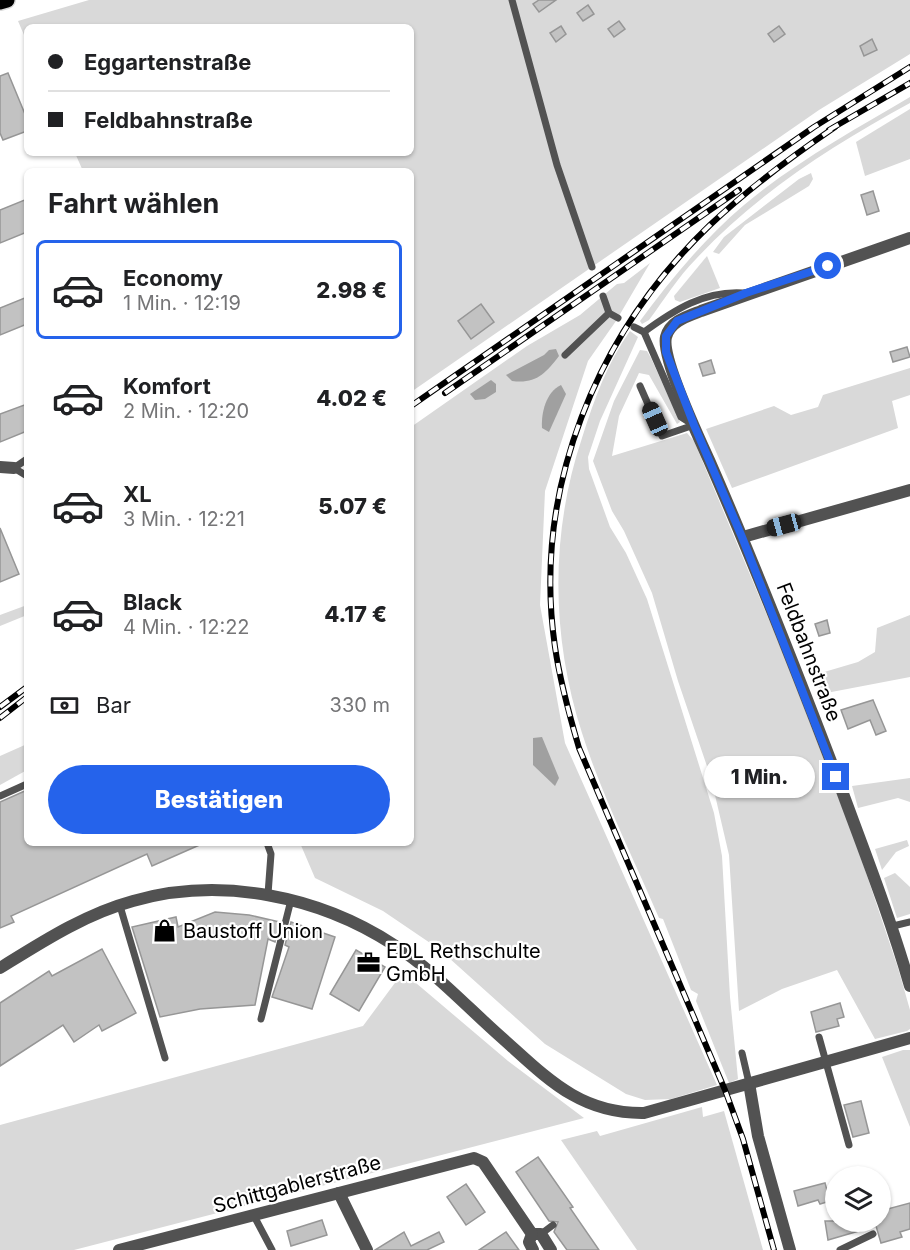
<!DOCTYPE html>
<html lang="de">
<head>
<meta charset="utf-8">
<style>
  body { margin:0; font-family:Inter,sans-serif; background:#f2f2f2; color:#202124; height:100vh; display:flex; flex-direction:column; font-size:22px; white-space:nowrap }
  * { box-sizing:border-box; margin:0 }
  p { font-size:20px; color:#757577 }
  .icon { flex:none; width:33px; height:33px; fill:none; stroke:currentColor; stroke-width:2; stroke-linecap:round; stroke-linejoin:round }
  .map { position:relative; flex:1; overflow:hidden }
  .panel { position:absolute; left:24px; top:168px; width:390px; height:678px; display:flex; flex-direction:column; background:#fff; border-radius:9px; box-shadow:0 2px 4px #0004 }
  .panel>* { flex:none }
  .guide { position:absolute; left:24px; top:24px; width:390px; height:132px; border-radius:9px; box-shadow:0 2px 4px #0004; display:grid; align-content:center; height:132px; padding:0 24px; background:#fff }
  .fabs { position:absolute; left:825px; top:1166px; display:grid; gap:12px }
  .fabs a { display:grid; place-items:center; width:66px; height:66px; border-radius:50%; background:#fff; box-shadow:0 2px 4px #0004; font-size:30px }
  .end { position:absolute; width:27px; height:27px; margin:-14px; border:8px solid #2563eb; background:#fff; box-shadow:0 0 0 3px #fff }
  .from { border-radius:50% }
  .bubble { position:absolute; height:42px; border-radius:21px; background:#fff; box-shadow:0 2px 4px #0004; font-size:20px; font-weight:800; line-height:42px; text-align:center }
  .car { position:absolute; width:18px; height:36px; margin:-18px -9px; border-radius:8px; box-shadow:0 0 4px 2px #0007; background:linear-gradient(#222 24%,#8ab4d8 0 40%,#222 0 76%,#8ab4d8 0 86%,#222 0) }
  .guide b { display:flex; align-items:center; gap:21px; height:57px; font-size:22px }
  .guide b+b { border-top:2px solid #e0e0e0 }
  .guide i { width:15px; height:15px; background:#202124 }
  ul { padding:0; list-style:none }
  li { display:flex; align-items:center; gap:18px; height:99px; margin:0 12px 9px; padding:0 12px; border:3px solid transparent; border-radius:9px }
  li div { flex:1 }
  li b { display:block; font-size:22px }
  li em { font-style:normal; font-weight:800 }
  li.on { border-color:#2563eb }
  li>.icon { width:54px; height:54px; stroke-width:1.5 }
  h2 { padding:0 24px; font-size:27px; line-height:72px }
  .pay { display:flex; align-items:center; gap:15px; height:66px; padding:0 24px; font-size:22px }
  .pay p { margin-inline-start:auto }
  .cta { display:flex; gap:12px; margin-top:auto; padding:12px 24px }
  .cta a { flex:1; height:69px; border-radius:36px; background:#2563eb; color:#fff; font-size:24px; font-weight:800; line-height:69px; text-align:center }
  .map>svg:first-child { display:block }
  .green { fill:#d9d9d9 }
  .water { fill:#a0a0a0 }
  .building { fill:#c2c2c2; stroke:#969696; stroke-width:1.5 }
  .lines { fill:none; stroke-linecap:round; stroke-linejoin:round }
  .primary-casing { stroke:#dbdbdb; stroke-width:18 }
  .service { stroke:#525252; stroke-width:7 }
  .minor { stroke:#525252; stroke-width:12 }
  .tertiary { stroke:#525252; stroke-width:12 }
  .primary { stroke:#000; stroke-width:15 }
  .rail-casing { stroke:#000; stroke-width:6 }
  .rail { stroke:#fff; stroke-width:4; stroke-dasharray:11; stroke-linecap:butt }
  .route { stroke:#2563eb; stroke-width:8 }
  .labels { text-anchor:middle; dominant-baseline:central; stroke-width:4.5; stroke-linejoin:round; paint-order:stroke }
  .street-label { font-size:20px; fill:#000; stroke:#fff }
  .poi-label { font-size:20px; fill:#000; stroke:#fff; text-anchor:start }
</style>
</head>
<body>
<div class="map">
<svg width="910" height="1250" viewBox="0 0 910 1250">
  <rect width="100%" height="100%" fill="#fff"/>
  <g class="green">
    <path d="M89,0H910V54L819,110L411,392V171H83L75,153H411V27H27V42L18,21Z"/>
    <path d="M910,97V103C833,145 756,194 696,259C678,277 664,300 649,320L642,324L640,321C671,279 704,239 744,205C794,163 854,130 910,97Z"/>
    <path d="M910,109V159L865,176L856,142Z"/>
    <path d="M811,173L813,179L809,186L745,225L719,254L713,252L724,237L799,179Z"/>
    <path d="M707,256L720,288L680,302L675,300L674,296Z"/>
    <path d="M650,263L616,321L588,361L545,491L540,605L565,743L717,1085L671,1099L645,1100L626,1094L545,1044L439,949L383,911L315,878L300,843H411V427L527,346L580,315L617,284L624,283Z"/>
    <path d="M630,331L638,337L600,421L588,457L589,469L610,527L626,553L647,599L714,813L722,856L730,997L738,1079L729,1083L696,1001L698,994L691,990L663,919L659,918C633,857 602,796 582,733C551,636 550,534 582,438C594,400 607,363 630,331Z"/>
    <path d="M640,350L647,351L651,358L680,422L677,424L649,375L639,373L619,416L612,456L687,433L694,441L785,658L856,843L898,968L910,1010V1029L907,1031L875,1039L837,970L782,989L739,1011L729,855L711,778L678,681L652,593L624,531L612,511L593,461L614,401Z"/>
    <path d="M910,368V395L892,401L898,428L732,488L706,429L774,406L791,415L818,407L823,395Z"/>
    <path d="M27,605V615L0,626V615Z"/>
    <path d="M910,615V677L821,694L814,675L858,662L875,652L877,628Z"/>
    <path d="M27,744V770L0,785V756Z"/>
    <path d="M910,778V802L898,798L858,808L852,786Z"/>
    <path d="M907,840L909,846L896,852L882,870L875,849Z"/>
    <path d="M895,873L910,887V914L897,918L884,878Z"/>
    <path d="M403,972L508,1061L584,1118L74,1250H0V1125L363,1026Z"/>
    <path d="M903,1050H910V1127L882,1057Z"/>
    <path d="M702,1107L703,1117L724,1111L763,1250H637L561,1140L597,1131L600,1136Z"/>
  </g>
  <g class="water">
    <path d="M556,349L559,356C545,374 536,384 512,381L506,375L544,355L549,350Z"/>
    <path d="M491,380L496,384V392L485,399L475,400L470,394Z"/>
    <path d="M561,385L566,394L549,432L542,428C541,413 546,392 561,385Z"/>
    <path d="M542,737L559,778L555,786L533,765V738Z"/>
  </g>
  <g class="building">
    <path d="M539,0H556L539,12L533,4Z"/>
    <path d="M588,5L594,14L583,21L577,13Z"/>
    <path d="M619,21L625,29L614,37L608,29Z"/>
    <path d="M561,26L566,34L556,42L550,33Z"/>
    <path d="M779,26L785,34L774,42L768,34Z"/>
    <path d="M872,39L877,50L864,56L860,46Z"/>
    <path d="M8,73L27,119V131L3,140L0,133V76Z"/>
    <path d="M873,191L879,211L867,215L861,195Z"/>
    <path d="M27,199V232L0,243V210Z"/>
    <path d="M27,297V324L0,335V308Z"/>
    <path d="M481,304L494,322L471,339L458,321Z"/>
    <path d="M907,347L910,357L893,362L890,352Z"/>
    <path d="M711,360L715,373L703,376L699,364Z"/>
    <path d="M27,404V431L0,442V414Z"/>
    <path d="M0,528L19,574L0,582Z"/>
    <path d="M827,620L830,633L819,636L815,624Z"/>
    <path d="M873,700L886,731L876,735L870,720L848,729L841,710Z"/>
    <path d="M27,790V843H204L152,866L147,854L11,916L14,922L0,928V802Z"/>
    <path d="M215,912L249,915L280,922L275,942L268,939L255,1005L200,1009L160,1017L132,927L176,917L178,927Z"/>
    <path d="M291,922L335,937L312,1009L272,997L289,947L285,945Z"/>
    <path d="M102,949L136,1013L102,1031L99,1025L74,1042L63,1025L0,1066V1003L49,971L52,976Z"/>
    <path d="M356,950L385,967L359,1011L330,994Z"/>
    <path d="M840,1003L844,1017L837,1019L839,1026L816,1032L811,1012Z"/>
    <path d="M861,1101L869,1133L853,1137L844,1105Z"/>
    <path d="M538,1157L573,1207L570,1208L599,1250H567L554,1232L558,1222L549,1221L516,1172Z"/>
    <path d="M825,1183L830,1201L820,1204L818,1200L798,1206L794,1191Z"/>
    <path d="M466,1184L485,1212L466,1225L447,1197Z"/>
    <path d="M910,1203V1229L900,1232L902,1237L881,1243L876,1226L828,1240L825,1221H880V1211Z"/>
    <path d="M322,1220L327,1235L291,1246L287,1231Z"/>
    <path d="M404,1232L411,1246L439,1232L444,1242L427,1250H375Z"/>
    <path d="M506,1232L519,1250H479Z"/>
  </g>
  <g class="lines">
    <defs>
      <path id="primary" d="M0,2L7,0"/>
    </defs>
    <use href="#primary" class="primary-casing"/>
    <g class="service">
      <path d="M512,0L557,165L592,267"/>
      <path d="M603,296L609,313L618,318"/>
      <path d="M634,327L644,332L681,417L692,424"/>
      <path d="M644,332C674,310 705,290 744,293"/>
      <path d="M565,355L609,313"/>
      <path d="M640,386L662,436L694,425"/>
      <path d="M27,459L14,468L27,476"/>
      <path d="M0,796L27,784"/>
      <path d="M267,843L271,854L268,894"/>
      <path d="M120,906L165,1058"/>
      <path d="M893,926L910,922"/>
      <path d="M261,1019L291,900"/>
      <path d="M819,1037L849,1145"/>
      <path d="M742,1053L749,1083"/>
      <path d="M254,1216L272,1250"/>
      <path d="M541,1234L553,1225"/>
      <path d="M840,1250L873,1234"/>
    </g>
    <g class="minor">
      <path d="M910,238L701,311C688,316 670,321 666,337C661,357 699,438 709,460C754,563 795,667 835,772C861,843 889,913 910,986"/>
      <path d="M0,467L14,468"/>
      <path d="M743,537L910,490"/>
      <path d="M749,1083L758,1136L790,1250"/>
      <path d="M339,1193L367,1250"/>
      <path d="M532,1234H541L551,1250"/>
      <path d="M119,1250L474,1158L483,1162L532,1234L529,1242L533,1250"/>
    </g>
    <path class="tertiary" d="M0,968C42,942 85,914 133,901C221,876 319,896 394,945C433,970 466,1006 501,1037C546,1077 579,1114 644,1113L910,1038"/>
    <use href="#primary" class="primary"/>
    <defs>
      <g id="rail">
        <path d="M829,130L910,83"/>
        <path d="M445,393L739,190"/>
        <path d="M411,406L814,127L910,67"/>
        <path d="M0,707L27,687"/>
        <path d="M0,718L27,697"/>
        <path d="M774,1250L743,1139L725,1090L579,748C569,714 560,681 555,647C532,489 597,333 710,225C749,188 791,157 835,127"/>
      </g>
    </defs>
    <use href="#rail" class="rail-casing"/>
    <use href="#rail" class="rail"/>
  </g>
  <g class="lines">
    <path class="route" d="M828,266L746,293L677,321L666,336V352L694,425L742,537L836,777"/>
  </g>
  <defs>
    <symbol id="shop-bare" viewBox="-9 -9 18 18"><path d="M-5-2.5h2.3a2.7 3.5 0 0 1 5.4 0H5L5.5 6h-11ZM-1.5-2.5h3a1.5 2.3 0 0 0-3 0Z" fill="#000" stroke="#fff" stroke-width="2.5" paint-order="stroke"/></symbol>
    <symbol id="office-bare" viewBox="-9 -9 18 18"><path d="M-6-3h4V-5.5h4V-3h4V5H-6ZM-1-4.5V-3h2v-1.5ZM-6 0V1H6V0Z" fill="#000" stroke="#fff" stroke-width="2.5" paint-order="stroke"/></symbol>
  </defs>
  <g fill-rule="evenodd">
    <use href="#shop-bare" x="148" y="914" width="33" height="33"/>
    <use href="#office-bare" x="352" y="946" width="33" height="33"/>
  </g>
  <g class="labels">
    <g class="street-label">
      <text transform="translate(809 652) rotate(69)">Feldbahnstraße</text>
      <text transform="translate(297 1184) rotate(-15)">Schittgablerstraße</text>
    </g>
    <g class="poi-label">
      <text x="183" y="931">Baustoff Union</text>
      <text x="386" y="951">EDL Rethschulte<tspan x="386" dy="23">GmbH</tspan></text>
    </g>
  </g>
</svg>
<div class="fabs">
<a><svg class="icon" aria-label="layers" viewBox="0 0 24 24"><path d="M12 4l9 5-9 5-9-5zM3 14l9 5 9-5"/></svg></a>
</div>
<i class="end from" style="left:828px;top:266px"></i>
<i class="end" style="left:836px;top:777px"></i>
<div class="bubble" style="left:704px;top:756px;width:111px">1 Min.</div>
<i class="car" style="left:655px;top:419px;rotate:336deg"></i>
<i class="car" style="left:784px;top:525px;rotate:255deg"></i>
<div class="guide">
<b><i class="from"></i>Eggartenstraße</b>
<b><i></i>Feldbahnstraße</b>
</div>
<section class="panel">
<h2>Fahrt wählen</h2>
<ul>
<li class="on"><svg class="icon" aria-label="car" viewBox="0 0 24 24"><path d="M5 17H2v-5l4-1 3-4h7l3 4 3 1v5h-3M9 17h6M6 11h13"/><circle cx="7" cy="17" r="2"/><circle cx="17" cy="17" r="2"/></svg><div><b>Economy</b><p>1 Min. · 12:19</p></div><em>2.98 €</em></li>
<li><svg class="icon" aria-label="car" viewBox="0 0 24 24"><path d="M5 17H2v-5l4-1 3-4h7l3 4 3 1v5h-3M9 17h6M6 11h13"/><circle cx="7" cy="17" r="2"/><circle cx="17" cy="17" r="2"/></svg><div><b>Komfort</b><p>2 Min. · 12:20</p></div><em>4.02 €</em></li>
<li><svg class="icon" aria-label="car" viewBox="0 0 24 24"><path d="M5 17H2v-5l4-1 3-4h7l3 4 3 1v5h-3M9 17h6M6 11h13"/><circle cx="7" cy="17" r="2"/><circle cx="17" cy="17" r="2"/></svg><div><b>XL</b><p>3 Min. · 12:21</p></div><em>5.07 €</em></li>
<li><svg class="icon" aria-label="car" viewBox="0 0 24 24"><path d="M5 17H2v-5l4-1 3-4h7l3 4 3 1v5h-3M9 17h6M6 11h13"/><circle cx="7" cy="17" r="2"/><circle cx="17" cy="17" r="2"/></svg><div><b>Black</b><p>4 Min. · 12:22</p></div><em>4.17 €</em></li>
</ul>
<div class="pay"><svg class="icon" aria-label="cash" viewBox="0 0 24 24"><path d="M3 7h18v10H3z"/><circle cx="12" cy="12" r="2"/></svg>Bar<p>330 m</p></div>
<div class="cta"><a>Bestätigen</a></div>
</section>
</div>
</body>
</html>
